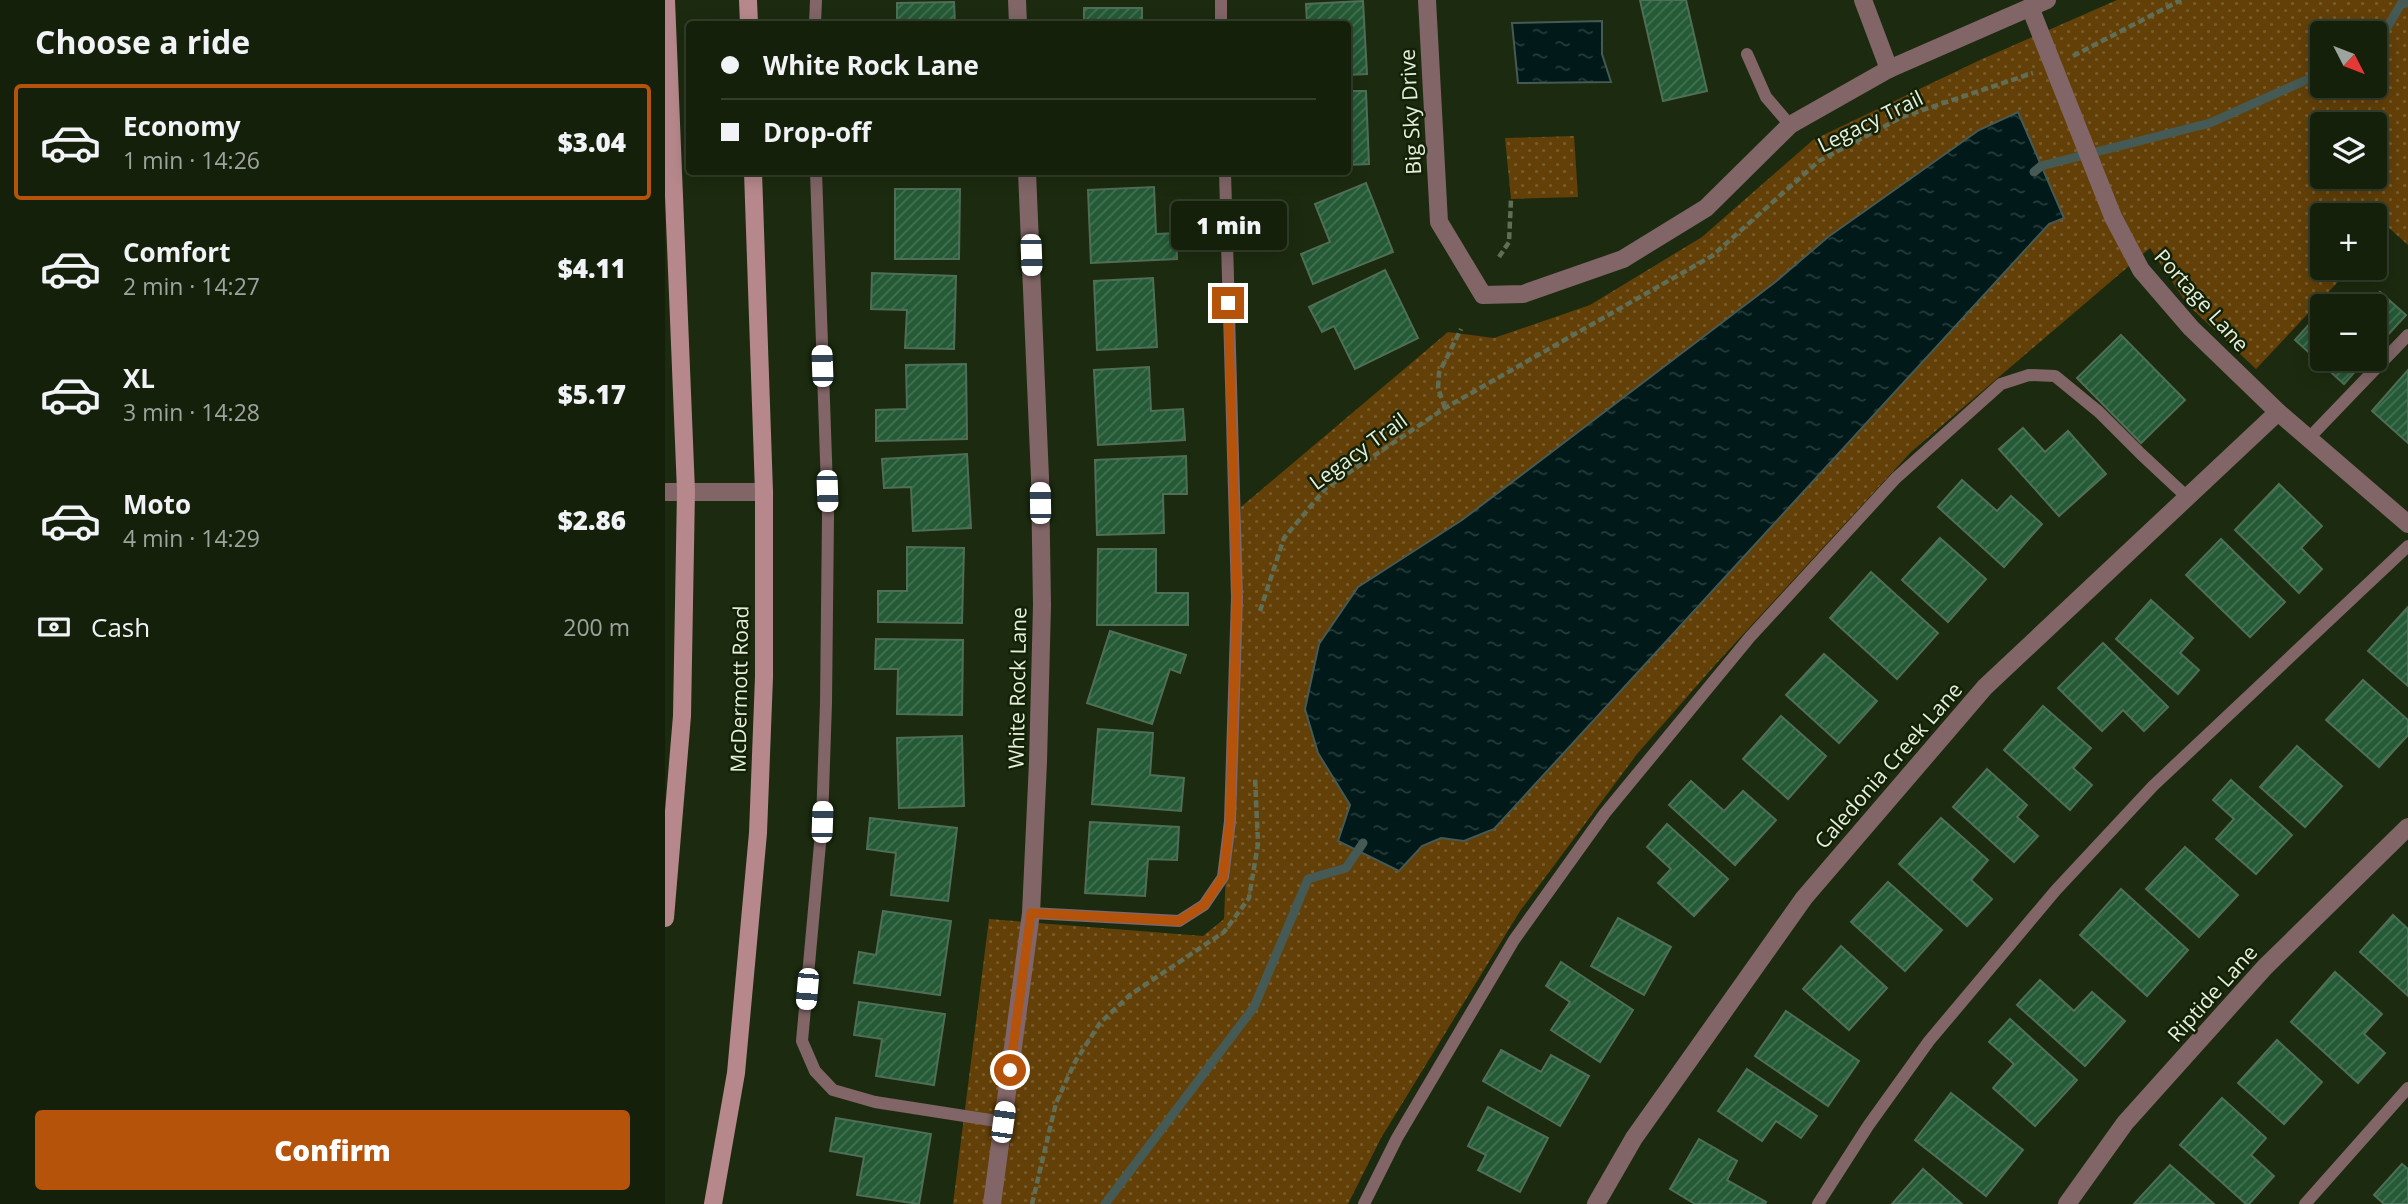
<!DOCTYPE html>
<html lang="en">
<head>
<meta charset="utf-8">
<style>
  body { margin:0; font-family:"Open Sans",sans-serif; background:#1e2814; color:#f1f3f6; height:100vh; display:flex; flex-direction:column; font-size:26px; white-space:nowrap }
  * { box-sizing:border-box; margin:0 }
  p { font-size:23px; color:#9da39d }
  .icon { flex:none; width:38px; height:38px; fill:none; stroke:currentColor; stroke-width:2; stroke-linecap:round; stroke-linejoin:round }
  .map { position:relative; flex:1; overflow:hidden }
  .drawer { display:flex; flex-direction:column; background:#15200b; width:665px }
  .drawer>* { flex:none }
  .banner { position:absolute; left:21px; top:21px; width:665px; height:154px; border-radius:7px; box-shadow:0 4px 18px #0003,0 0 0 2px #343e2c; display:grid; align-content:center; height:154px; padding:0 35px; background:#15200b }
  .needle { width:46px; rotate:132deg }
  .tools { position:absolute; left:1645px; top:21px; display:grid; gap:14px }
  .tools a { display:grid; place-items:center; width:77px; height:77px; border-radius:7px; background:#15200b; box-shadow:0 4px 18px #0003,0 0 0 2px #343e2c; font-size:35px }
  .end { position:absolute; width:32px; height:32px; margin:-16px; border:9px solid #b45309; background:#fff; box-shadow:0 0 0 4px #fff }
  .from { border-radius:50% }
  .bubble { position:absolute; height:49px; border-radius:7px; background:#15200b; box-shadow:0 4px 18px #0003,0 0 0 2px #343e2c; font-size:23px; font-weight:800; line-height:49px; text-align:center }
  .car { position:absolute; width:21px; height:42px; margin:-21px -10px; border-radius:9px; box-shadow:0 0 5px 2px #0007; background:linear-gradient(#fff 24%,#345 0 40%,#fff 0 76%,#345 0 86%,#fff 0) }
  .banner b { display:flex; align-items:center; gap:24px; height:66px; font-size:26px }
  .banner b+b { border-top:2px solid #343e2c }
  .banner i { width:18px; height:18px; background:#f1f3f6 }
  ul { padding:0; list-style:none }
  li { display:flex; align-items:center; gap:21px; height:116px; margin:0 14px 10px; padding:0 21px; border:4px solid transparent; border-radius:7px }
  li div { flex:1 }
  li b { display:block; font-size:26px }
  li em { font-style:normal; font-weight:800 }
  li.selected { border-color:#b45309 }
  li>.icon { width:63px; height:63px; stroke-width:1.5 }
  h2 { padding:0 35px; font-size:32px; line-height:84px }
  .pay { display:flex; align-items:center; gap:18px; height:77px; padding:0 35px; font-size:26px }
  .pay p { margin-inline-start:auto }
  .cta { display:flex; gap:14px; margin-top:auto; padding:14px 35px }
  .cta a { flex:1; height:80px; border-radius:7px; background:#b45309; color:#fff; font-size:28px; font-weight:800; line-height:80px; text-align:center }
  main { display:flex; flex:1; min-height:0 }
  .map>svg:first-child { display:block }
  .park { fill:url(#park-dots); fill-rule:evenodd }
  .water { fill:url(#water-ripples); stroke:#455a54; stroke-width:2 }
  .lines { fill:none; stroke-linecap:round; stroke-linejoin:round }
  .stream { stroke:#455a54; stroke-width:9 }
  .building { fill:url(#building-hatch); stroke:#4f6e57; stroke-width:2 }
  .path { stroke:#616e56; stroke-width:4.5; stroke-dasharray:7 3.5; stroke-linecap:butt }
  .lane { stroke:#816567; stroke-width:12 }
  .street { stroke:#816567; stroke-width:18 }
  .secondary { stroke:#b6888c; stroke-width:18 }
  .route { stroke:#b45309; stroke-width:9 }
  .labels { text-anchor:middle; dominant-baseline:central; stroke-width:5; stroke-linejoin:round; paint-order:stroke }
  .street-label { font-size:21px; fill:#e5efdd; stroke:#132106 }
</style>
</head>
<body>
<main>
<section class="drawer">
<h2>Choose a ride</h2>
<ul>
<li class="selected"><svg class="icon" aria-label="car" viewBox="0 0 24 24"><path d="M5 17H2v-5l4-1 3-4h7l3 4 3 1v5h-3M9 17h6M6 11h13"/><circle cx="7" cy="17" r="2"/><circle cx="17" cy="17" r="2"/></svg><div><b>Economy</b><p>1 min · 14:26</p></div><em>$3.04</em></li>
<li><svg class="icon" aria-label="car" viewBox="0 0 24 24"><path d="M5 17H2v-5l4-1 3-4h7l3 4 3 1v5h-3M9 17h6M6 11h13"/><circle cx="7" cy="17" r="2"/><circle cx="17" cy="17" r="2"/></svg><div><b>Comfort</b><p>2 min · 14:27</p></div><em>$4.11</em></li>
<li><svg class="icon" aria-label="car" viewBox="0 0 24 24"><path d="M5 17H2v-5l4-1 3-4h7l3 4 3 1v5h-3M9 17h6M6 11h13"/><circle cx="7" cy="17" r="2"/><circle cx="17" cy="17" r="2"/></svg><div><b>XL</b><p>3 min · 14:28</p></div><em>$5.17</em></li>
<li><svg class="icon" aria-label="car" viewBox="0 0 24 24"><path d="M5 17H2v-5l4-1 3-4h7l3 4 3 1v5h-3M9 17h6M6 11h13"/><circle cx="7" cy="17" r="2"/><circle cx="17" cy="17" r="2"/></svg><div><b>Moto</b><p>4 min · 14:29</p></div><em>$2.86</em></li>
</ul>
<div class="pay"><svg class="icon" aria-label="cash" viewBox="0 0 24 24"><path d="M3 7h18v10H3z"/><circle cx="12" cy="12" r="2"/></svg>Cash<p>200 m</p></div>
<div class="cta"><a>Confirm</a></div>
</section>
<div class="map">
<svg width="1743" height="1204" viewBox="0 0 1743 1204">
  <defs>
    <pattern id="park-dots" width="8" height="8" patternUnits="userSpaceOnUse" patternTransform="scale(1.75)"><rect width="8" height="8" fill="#634008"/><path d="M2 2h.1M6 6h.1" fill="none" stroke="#795c2c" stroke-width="1.8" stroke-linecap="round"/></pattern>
    <pattern id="water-ripples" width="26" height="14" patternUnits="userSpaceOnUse" patternTransform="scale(1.75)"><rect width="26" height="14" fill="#011a19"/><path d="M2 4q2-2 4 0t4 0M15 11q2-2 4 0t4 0" fill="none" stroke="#263c3a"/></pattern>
    <pattern id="building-hatch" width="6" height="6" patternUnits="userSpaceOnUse" patternTransform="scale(1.75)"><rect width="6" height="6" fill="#245a36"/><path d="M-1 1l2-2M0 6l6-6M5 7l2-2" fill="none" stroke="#447253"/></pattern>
  </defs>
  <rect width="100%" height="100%" fill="#1c2b0f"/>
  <g class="park">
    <path d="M1452,0H1743V245L1724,228L1710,243V215H1657V268H1686L1591,369L1522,304L1485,248L1246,452L1049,666L972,754L855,911L716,1138L683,1204H288L324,919L538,936L559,919L576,507L783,332L829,338L925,305L1037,237L1148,140L1315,60ZM1657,33H1710V86H1657ZM1657,124H1710V177H1657Z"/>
    <path d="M909,136L913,197L846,199L840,138Z"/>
  </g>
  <g class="water">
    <path d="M937,21V54L946,82L853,83L847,23Z"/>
    <path d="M1353,112L1399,218L1384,224L829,829L799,841L776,838L757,846L734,871L673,841L685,805L653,753L640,709L654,644L693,587L797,520L1109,283L1163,237L1314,130Z"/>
  </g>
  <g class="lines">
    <g class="stream">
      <path d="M1710,48L1736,4L1743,3"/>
      <path d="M1369,172L1376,166L1545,123L1657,73"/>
      <path d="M440,1204L589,1007L643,879L681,868L698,843"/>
    </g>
  </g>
  <g class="building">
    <path d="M975,0H1021L1042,91L998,101Z"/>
    <path d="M698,1L702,74L682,75V24H642L641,4Z"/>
    <path d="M289,2L290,24H232V3Z"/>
    <rect x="419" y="8" width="58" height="16"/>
    <path d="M682,91H701L704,164L682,165Z"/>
    <path d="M421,172H481V173L421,174Z"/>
    <path d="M701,183L728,252L648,284L636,254L665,242L650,204Z"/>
    <path d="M489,187L491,234L511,233L512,259L426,263L423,190Z"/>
    <path d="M230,189H295L294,259H230Z"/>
    <path d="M720,270L753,338L690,369L669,326L657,332L644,307Z"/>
    <path d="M207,273L291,276L289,349L240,348L242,310L206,309Z"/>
    <path d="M488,278L492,347L432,350L429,281Z"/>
    <path d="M1715,292L1741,315L1710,349V306H1702Z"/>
    <path d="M1670,296L1681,306H1660Z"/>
    <path d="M1657,310V359H1701L1679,384L1630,340Z"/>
    <path d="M1456,335L1520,400L1476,443L1412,378Z"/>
    <path d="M301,364L302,439L211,441V410L242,409L241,365Z"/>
    <path d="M484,367L486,411L518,409L520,440L433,445L429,370Z"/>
    <path d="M1743,370V443L1707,411Z"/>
    <path d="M1358,428L1380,452L1403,431L1441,474L1394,516L1334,449Z"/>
    <path d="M302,454L306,528L248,531L246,487L219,488L217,459Z"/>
    <path d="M521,456L522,494H498L499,533L432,535L430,460Z"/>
    <path d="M1297,480L1332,511L1346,496L1377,524L1339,567L1273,507Z"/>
    <path d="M1614,484L1657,526L1636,548L1657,569L1634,593L1570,530Z"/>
    <path d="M1275,538L1321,579L1283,622L1237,580Z"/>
    <path d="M1556,539L1620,602L1585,637L1521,575Z"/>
    <path d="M242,547L299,548L297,623L213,622V591H242Z"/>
    <path d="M433,549H491V593H523V625H432Z"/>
    <path d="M1206,572L1273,633L1232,679L1165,618Z"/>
    <path d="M1486,600L1528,638L1515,653L1534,670L1513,694L1451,639Z"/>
    <path d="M1743,607V686L1703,651Z"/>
    <path d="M445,631L521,655L515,673L505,669L487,724L422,703Z"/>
    <path d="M211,639L298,640L297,715L232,714L233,669H210Z"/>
    <path d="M1438,643L1503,707L1479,731L1458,710L1437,731L1393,688Z"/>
    <path d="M1159,654L1212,701L1174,743L1121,695Z"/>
    <path d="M1698,680L1743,720V735L1714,767L1661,720Z"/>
    <path d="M1378,706L1426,748L1408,768L1427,785L1405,810L1339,750Z"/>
    <path d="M1116,716L1161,756L1123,799L1078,759Z"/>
    <path d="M433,729L488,733L485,775L519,778L516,811L427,804Z"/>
    <path d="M297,736L299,806L234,808L232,738Z"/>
    <path d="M1632,746L1677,786L1640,827L1595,787Z"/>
    <path d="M1322,769L1362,805L1352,817L1373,836L1349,862L1288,807Z"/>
    <path d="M1566,780L1627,835L1591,874L1551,839L1569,819L1548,800Z"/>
    <path d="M1026,781L1059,811L1078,791L1111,820L1070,865L1004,805Z"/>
    <path d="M205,818L292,828L283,901L226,895L231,853L202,849Z"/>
    <path d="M1276,818L1323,860L1306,880L1327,899L1302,926L1234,864Z"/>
    <path d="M425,822L514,827L512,860L483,859L480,896L420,893Z"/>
    <path d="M1002,824L1063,879L1029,916L993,883L1006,869L982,847Z"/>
    <path d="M1520,847L1573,895L1534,937L1481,889Z"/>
    <path d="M1223,882L1277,930L1240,971L1186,922Z"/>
    <path d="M1456,889L1523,950L1482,996L1415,935Z"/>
    <path d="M218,911L286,921L275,995L189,983L194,952L211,955Z"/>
    <path d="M1728,915L1743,929V996L1695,952Z"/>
    <path d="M953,918L1006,947L979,995L926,966Z"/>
    <path d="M1176,946L1222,988L1184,1030L1138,989Z"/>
    <path d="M896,962L968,1010L935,1062L886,1030L905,1002L881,986Z"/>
    <path d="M1670,972L1717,1014L1699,1034L1720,1053L1693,1083L1626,1022Z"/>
    <path d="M1375,980L1409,1011L1427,992L1460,1021L1420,1066L1352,1005Z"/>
    <path d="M194,1002L280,1014L269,1085L211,1076L217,1039L189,1035Z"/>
    <path d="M1121,1011L1194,1061L1163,1106L1090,1056Z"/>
    <path d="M1345,1019L1412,1080L1370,1126L1328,1088L1349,1064L1324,1042Z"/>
    <path d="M1612,1040L1657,1082L1619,1124L1573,1083Z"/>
    <path d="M836,1050L876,1072L886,1055L924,1076L895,1126L818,1081Z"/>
    <path d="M1082,1069L1152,1116L1136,1138L1111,1121L1097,1141L1053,1111Z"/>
    <path d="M1286,1093L1358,1150L1321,1196L1250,1140Z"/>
    <path d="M1557,1098L1601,1138L1586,1155L1609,1176L1584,1204H1581L1515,1145Z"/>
    <path d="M823,1107L883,1138L855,1192L813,1170L821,1155L803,1146Z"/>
    <path d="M171,1118L266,1134L254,1204L192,1195L199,1157L165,1151Z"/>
    <path d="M1034,1139L1072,1161L1062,1180L1101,1202L1100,1204H1030L1005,1189Z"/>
    <path d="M1737,1164L1743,1169V1204H1719L1709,1195Z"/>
    <path d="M1505,1165L1549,1204H1469Z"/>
    <path d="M1258,1169L1297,1204H1227Z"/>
  </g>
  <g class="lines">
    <g class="path">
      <path d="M1408,56L1516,0"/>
      <path d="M834,257L844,242L846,199"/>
      <path d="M780,408L773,388L774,373L796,329"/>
      <path d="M595,611L619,538L661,488L780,408L1047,256L1154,161L1237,117L1368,73"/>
      <path d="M367,1204L391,1103L410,1062L435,1023L465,995L559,932L584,898L593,844L590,777"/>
    </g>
    <g class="lane">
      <path d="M556,0V24"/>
      <path d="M150,24L151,0"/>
      <path d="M1082,54L1101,97L1125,125"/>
      <path d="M151,172L163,516L161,703L157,822L137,1041L150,1071L168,1090L210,1102L338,1122"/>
      <path d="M1644,438L1743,335"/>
      <path d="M366,913L514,921L539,905L558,877L565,821L572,597L560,172"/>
      <path d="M699,1204L732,1138L849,940L940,813L1085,637L1231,478L1336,384L1364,375L1390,376L1434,412L1476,454L1522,497"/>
      <path d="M1153,1204L1203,1126L1264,1041L1391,890L1488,786L1743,546"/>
      <path d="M1640,1204L1743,1088"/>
    </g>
    <g class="street">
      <path d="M352,0L353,24"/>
      <path d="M762,0L774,222L818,295L858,294L958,259L1041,208L1125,125L1224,69L1382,0"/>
      <path d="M1198,0L1224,69"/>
      <path d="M1365,7L1448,217L1476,270L1526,328L1613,412L1743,524"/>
      <path d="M0,492H99"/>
      <path d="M327,1204L366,913L373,762L377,605L375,478L362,172"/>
      <path d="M931,1204L969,1138L1139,898L1320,687L1613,412"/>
      <path d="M1402,1204L1460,1123L1600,967L1743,827"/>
    </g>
    <g class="secondary">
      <path d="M83,0L84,24"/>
      <path d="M0,918L17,716L21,491L1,0"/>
      <path d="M48,1204L71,1073L93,833L99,677V492L88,172"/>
    </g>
  </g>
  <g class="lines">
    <path class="route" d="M345,1070L366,913L514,921L539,905L558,877L565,821L572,597L563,303"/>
  </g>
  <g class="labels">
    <g class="street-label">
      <text transform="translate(745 112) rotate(-93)">Big Sky Drive</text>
      <text transform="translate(1205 121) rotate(-26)">Legacy Trail</text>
      <text transform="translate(1537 300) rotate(48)">Portage Lane</text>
      <text transform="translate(693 451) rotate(-36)">Legacy Trail</text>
      <text transform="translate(352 688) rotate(-89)">White Rock Lane</text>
      <text transform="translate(74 689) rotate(-89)">McDermott Road</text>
      <text transform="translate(1223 765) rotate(-49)">Caledonia Creek Lane</text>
      <text transform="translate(1547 993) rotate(-48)">Riptide Lane</text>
    </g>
  </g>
</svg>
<div class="tools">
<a><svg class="needle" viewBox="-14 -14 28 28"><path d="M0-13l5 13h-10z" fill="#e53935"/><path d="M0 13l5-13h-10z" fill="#9da39d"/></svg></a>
<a><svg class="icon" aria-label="layers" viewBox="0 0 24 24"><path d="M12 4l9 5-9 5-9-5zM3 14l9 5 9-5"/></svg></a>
<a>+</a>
<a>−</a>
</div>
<i class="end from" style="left:345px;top:1070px"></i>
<i class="end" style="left:563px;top:303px"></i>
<div class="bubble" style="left:506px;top:201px;width:116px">1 min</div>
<i class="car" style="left:366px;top:255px;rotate:178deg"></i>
<i class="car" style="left:157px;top:366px;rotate:358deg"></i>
<i class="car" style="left:162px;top:491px;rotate:178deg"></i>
<i class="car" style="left:375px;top:503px;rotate:359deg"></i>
<i class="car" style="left:157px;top:822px;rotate:2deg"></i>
<i class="car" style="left:142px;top:989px;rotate:185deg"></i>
<i class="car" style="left:338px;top:1122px;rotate:8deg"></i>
<div class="banner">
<b><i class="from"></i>White Rock Lane</b>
<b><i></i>Drop-off</b>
</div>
</div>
</main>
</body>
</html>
